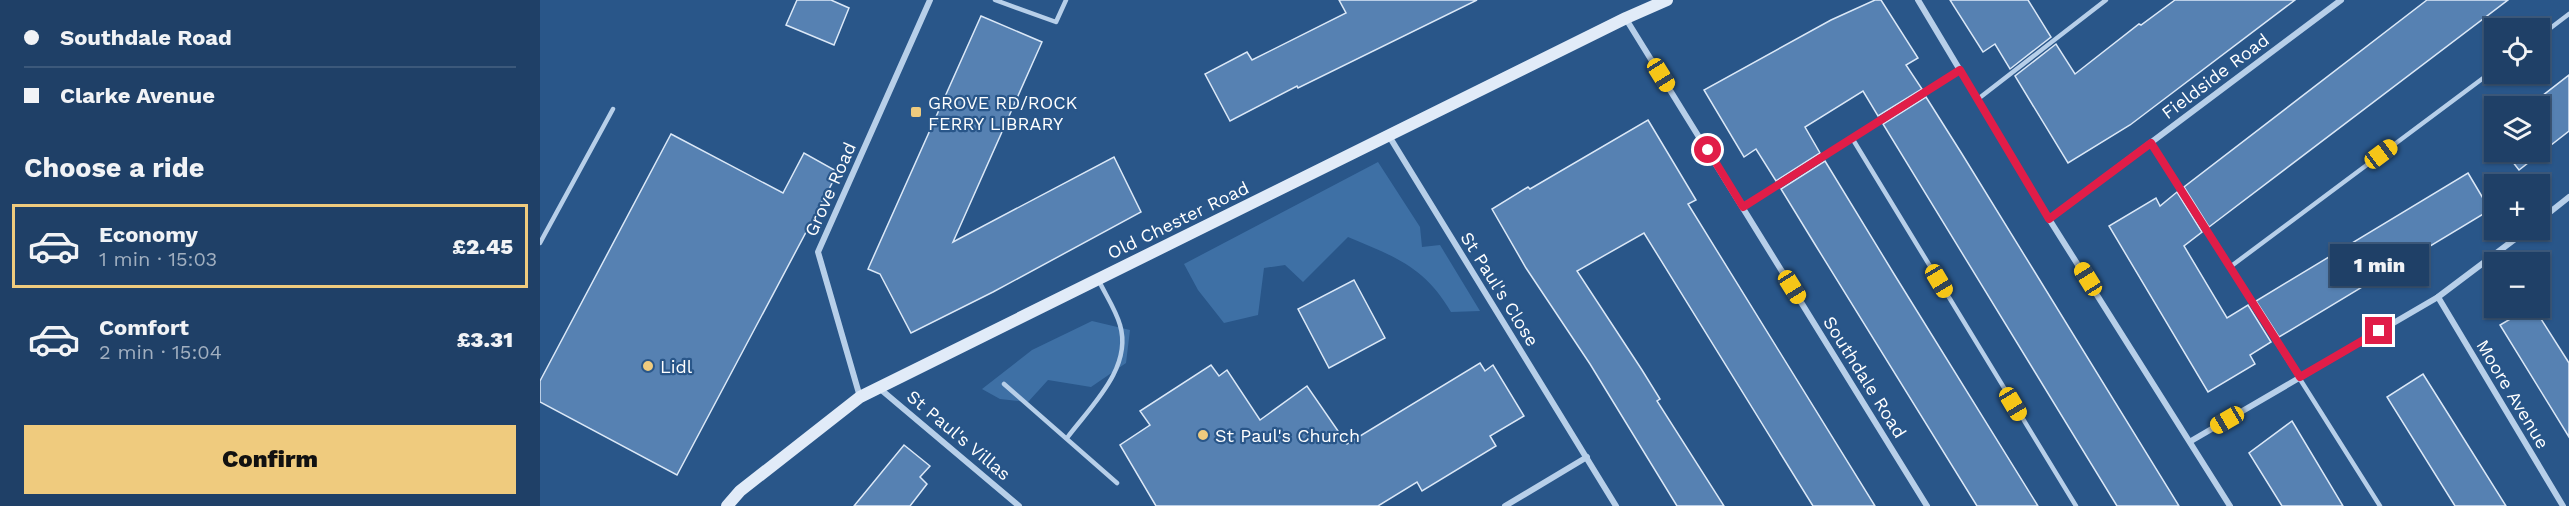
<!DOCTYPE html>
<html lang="en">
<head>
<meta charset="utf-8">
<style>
  body { margin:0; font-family:"Work Sans",sans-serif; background:#2c4b70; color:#f1f3f6; height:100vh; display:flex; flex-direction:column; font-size:22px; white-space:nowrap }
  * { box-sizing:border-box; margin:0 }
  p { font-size:20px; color:#a1afc0 }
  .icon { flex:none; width:33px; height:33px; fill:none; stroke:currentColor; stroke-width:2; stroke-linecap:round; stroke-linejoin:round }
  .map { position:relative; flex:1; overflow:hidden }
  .details { display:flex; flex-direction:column; background:#1f4067; width:540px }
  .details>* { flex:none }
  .top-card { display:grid; align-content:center; height:132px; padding:0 24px; background:#1f4067 }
  .tools { position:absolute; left:1944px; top:18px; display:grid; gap:12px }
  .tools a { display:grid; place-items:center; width:66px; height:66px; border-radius:0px; background:#1f4067; box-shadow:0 2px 4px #0004,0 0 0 2px #3c597b; font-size:30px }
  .end { position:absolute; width:27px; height:27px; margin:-14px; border:8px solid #e11d48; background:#fff; box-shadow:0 0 0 3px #fff }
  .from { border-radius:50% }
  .bubble { position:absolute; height:42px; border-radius:0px; background:#1f4067; box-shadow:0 2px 4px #0004,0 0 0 2px #3c597b; font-size:20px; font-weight:800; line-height:42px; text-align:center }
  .car { position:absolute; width:18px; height:36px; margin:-18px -9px; border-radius:8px; box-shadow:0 0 4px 2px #0007; background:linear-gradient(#f5c518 24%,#345 0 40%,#f5c518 0 76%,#345 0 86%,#f5c518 0) }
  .top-card b { display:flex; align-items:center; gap:21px; height:57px; font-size:22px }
  .top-card b+b { border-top:2px solid #3c597b }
  .top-card i { width:15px; height:15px; background:#f1f3f6 }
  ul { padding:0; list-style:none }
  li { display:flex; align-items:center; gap:18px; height:84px; margin:0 12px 9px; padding:0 12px; border:3px solid transparent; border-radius:0px }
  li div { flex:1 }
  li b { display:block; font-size:22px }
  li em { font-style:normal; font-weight:800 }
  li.current { border-color:#efcb7e }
  li>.icon { width:54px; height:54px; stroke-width:1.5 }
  h2 { padding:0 24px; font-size:27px; line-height:72px }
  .action { display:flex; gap:12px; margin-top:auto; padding:12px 24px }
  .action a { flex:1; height:69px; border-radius:0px; background:#efcb7e; color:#111; font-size:24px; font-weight:800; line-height:69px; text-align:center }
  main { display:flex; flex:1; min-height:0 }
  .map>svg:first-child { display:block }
  .green { fill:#3e70a5 }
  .building { fill:#5681b2; stroke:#dbe8f7; stroke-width:1.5 }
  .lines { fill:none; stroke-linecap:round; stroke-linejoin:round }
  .service { stroke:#b7cfe9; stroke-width:4.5 }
  .minor { stroke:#b7cfe9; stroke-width:6 }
  .secondary { stroke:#e1ebf8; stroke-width:12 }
  .route { stroke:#e11d48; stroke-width:8 }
  .poi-dot { fill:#efcb7e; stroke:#295689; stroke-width:2 }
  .labels { text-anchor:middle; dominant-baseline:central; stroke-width:4.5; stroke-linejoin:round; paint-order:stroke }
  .street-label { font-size:18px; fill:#fff; stroke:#295689 }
  .poi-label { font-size:18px; fill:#fff; stroke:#295689; text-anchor:start }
</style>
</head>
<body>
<main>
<section class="details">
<div class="top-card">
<b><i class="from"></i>Southdale Road</b>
<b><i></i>Clarke Avenue</b>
</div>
<h2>Choose a ride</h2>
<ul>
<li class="current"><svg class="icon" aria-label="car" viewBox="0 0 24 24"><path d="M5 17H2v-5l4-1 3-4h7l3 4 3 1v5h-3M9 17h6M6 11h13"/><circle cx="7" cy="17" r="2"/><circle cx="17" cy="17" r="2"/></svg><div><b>Economy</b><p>1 min · 15:03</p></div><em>£2.45</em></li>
<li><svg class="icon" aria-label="car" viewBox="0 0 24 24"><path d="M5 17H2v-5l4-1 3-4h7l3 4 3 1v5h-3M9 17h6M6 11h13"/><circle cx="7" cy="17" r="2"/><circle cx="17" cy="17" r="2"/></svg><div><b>Comfort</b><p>2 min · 15:04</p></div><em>£3.31</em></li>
</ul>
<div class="action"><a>Confirm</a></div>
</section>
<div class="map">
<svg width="2029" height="506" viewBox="0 0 2029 506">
  <rect width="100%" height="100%" fill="#295689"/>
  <g class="green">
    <path d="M838,162L880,227L882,247L900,245L940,311L911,312C884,266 855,257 808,237L763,282L745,265L724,268L718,315L684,323L658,290L644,264Z"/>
    <path d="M552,321L590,330L586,363L551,387L508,380L488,402L460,399L442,389L492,350Z"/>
  </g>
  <g class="building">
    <path d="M257,0H291L309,8L294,45L246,25Z"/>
    <path d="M799,0H937L758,88L757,86L690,121L665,74L707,52L712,60L806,13Z"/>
    <path d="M1335,0H1341L1378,58L1366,65L1382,89L1338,116L1323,91L1265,127L1280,153L1236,181L1216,149L1204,157L1164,90L1291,20Z"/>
    <path d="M1410,0H1488L1511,37L1470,69L1455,44L1443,52Z"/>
    <path d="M1635,0H1755L1590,125L1528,163L1475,76L1516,44L1535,74L1599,24L1601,25Z"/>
    <path d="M1887,0H1968L1669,227L1644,187Z"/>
    <path d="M441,16L502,42L413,242L574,157L601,212L453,292L371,333L340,274L328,269Z"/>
    <path d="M2029,75V131L1979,170L1965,152H2000V106H1989Z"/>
    <path d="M1386,97L1422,154L1639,506H1577L1343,124Z"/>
    <path d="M1108,120L1156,200L1148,204L1335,506H1273L1104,233L1037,271L1102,370L1120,399L1117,401L1184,506H1137L1050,364L986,268L952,209L988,187L990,189Z"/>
    <path d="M131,134L243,193L264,153L298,172L137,475L0,402V381Z"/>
    <path d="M1285,161L1354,274L1498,506H1437L1276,246L1241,189Z"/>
    <path d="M1928,173L1950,210L1739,337L1716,301Z"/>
    <path d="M1637,192L1662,232L1644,246L1687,318L1708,305L1731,342L1710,355L1715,364L1668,392L1569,226L1616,198L1620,206Z"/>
    <path d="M814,280L845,338L789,368L758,309Z"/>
    <path d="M1989,308H1994L2029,363V437L1960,325Z"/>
    <path d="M940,363L945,371L953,365L984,416L950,436L956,446L882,491L877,482L838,506H616L580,445L610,425L600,411L671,365L679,376L687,370L720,420L767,386L807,444Z"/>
    <path d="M1883,374L1917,428L1966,506H1915L1847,397Z"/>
    <path d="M1752,421L1803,506H1742L1709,453Z"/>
    <path d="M364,445L390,466L380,477L387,484L370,506H314Z"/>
  </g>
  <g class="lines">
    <g class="service">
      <path d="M455,0L516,22L526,0"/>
      <path d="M2000,36L2029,14"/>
      <path d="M1438,99L1566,0"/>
      <path d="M1312,138L1536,506"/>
      <path d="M1611,143L1840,506"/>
      <path d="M1203,207L1420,70"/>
      <path d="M0,243L73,109"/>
      <path d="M1690,267L1954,70"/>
      <path d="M464,384L577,483"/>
      <path d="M527,438C550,407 593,368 580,325C576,310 565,294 558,279"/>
    </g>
    <g class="minor">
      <path d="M1378,0L1509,219L1690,506"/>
      <path d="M1086,19L1387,506"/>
      <path d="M849,136L1076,506"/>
      <path d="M1509,219L1801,0"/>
      <path d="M2000,220L2029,197"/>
      <path d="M1898,297L2023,506"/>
      <path d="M339,388L479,506"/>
      <path d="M320,397L278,252L390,0"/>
      <path d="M1651,441L1898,297L1987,230"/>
      <path d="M965,506L1047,457"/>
    </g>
    <path class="secondary" d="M187,506L200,491L320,397L1086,18L1127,0"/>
  </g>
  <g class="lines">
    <path class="route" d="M1168,150L1203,207L1420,70L1509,219L1611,143L1760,377L1839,331"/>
  </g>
  <g class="poi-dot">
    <rect x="370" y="106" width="12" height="12" rx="3"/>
    <circle cx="108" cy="366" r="6"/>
    <circle cx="663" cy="435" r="6"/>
  </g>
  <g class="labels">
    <g class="street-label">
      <text transform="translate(1675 76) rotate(-37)">Fieldside Road</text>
      <text transform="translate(290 189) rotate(-66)">Grove Road</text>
      <text transform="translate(638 220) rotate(-26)">Old Chester Road</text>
      <text transform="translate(960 289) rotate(58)">St Paul's Close</text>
      <text transform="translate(1325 377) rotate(58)">Southdale Road</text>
      <text transform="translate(1973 394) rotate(59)">Moore Avenue</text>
      <text transform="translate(419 435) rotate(40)">St Paul's Villas</text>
    </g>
    <g class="poi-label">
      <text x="388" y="102">GROVE RD/ROCK<tspan x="388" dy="21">FERRY LIBRARY</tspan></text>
      <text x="120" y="366">Lidl</text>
      <text x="675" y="435">St Paul's Church</text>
    </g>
  </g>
</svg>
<div class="tools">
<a><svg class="icon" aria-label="locate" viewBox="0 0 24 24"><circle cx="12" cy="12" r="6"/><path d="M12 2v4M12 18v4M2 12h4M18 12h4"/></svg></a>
<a><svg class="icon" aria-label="layers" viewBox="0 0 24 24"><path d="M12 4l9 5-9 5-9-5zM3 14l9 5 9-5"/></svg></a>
<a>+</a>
<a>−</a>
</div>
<i class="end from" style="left:1168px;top:150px"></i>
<i class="end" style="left:1839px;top:331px"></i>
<div class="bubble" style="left:1790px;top:244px;width:99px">1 min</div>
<i class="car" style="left:1121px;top:75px;rotate:148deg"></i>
<i class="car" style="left:1841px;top:154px;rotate:53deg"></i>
<i class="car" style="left:1548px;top:279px;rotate:328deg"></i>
<i class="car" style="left:1399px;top:281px;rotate:149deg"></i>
<i class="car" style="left:1252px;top:287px;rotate:148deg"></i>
<i class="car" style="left:1473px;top:404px;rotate:149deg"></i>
<i class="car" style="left:1687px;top:420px;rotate:240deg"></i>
</div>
</main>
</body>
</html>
